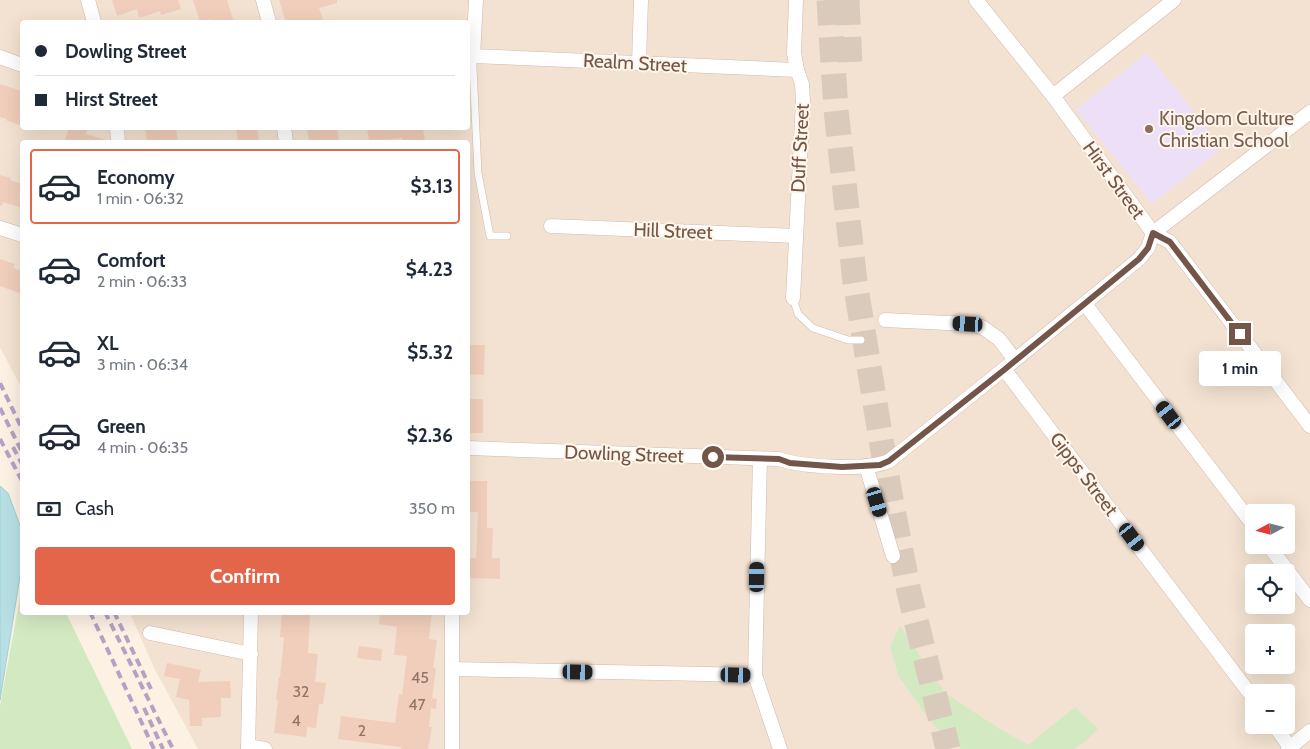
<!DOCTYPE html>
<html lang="en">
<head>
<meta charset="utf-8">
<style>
  body { margin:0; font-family:Cabin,sans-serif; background:#f6f6f7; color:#1f2937; height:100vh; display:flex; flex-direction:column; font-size:19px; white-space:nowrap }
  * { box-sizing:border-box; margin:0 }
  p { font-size:16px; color:#747a83 }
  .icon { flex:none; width:28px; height:28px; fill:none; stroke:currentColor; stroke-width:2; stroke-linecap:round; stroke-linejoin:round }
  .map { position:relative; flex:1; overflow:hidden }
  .details { position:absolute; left:20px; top:140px; width:450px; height:475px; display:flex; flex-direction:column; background:#fff; border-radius:5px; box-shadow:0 5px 20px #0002 }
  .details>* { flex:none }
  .hud { position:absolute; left:20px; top:20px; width:450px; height:110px; border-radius:5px; box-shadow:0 5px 20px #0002; display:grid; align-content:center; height:110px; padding:0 15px; background:#fff }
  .needle { width:32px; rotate:263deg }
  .tools { position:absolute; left:1245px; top:504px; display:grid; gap:10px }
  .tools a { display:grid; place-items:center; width:50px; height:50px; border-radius:5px; background:#fff; box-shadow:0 5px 20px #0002; font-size:25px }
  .end { position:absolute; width:22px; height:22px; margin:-11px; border:6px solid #735649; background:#fff; box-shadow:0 0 0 2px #fff }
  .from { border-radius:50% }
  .bubble { position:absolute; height:35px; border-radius:5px; background:#fff; box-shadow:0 5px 20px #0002; font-size:16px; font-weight:700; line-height:35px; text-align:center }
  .car { position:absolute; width:15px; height:30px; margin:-15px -8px; border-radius:6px; box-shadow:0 0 4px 1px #0007; background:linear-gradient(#222 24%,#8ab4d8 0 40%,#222 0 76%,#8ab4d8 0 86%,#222 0) }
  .hud b { display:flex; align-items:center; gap:18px; height:48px; font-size:19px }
  .hud b+b { border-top:1px solid #e0e1e3 }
  .hud i { width:12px; height:12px; background:#1f2937 }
  ul { padding:9px 0 0; list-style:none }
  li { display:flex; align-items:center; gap:15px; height:75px; margin:0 10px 8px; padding:0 5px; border:2px solid transparent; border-radius:5px }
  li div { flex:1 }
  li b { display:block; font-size:19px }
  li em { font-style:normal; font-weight:700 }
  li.active { border-color:#e3654a }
  li>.icon { width:45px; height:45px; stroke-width:1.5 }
  .pay { display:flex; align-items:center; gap:12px; height:55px; padding:0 15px; font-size:19px }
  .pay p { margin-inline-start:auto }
  .button { display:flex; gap:10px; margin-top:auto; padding:10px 15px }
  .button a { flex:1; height:58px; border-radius:5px; background:#e3654a; color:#fff; font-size:20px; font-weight:700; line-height:58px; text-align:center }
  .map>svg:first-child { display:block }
  .residential { fill:#f3e2d1; fill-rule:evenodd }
  .education { fill:#eedff8 }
  .green { fill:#d3e9c2 }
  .water { fill:#b8e0e4; stroke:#9ed0d6 }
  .building { fill:#f0cebb }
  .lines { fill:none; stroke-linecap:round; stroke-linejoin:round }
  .highway-tunnel { stroke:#dacabc; stroke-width:25; stroke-dasharray:25 12; stroke-linecap:butt }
  .lane-casing { stroke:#cfbaad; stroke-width:8 }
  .street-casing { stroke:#cfbaad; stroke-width:15 }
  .lane { stroke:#fff; stroke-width:7 }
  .street { stroke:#fff; stroke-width:14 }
  .rail { stroke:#b3a2c4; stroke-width:4; stroke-dasharray:8 5; stroke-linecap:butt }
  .route { stroke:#735649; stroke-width:6 }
  .education-dot { fill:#8d6e63; stroke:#fff5e8; stroke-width:2 }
  .labels { text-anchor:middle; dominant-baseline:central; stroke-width:4; stroke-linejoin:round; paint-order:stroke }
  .number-label { font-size:16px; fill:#927466 }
  .street-label { font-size:19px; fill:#735649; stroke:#fff5e8 }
  .education-label { font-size:19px; fill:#785e54; stroke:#fff5e8; text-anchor:start }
</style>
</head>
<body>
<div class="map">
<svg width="1310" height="749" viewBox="0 0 1310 749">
  <rect width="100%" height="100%" fill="#fcf1e3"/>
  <path class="residential" d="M0,0H1310V749H198L154,668L130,613L468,612V142H22V389L0,347ZM22,22H468V128H22ZM1254,512H1286V545H1254ZM1254,572H1286V605H1254ZM1254,632H1286V665H1254ZM1254,692H1286V725H1254Z"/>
  <path class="education" d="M1147,53L1222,148L1152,204L1076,109Z"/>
  <g class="green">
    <path d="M22,586V612L66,613L132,749H0V706Z"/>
    <path d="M900,626L945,693L1000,729L1028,745L1075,707L1098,729L1087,740L1074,749H961L932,723L899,677L890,647Z"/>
  </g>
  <path class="water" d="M0,486L8,493L21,528L22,564L0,700Z"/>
  <g class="building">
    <path d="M112,0H178L181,9L161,15L160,11L139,18L137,9L117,16Z"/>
    <path d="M193,0H227L234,22H213L212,19L200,22Z"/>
    <path d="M279,0H337V3L319,8L324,22H286Z"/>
    <path d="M0,84L22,91V126L6,120L7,119L0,117Z"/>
    <path d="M69,128H88L86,134L106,140V142H64Z"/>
    <path d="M145,128H176L178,142H147Z"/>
    <path d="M236,128H257L259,142H238Z"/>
    <path d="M307,128H337L339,142H309Z"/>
    <path d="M367,128H423L425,142H402V138L369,141Z"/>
    <path d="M0,175L11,178L10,180L22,184V208L3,202L2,206L0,205Z"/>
    <path d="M0,259L15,264L13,268L22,271V294L0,286Z"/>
    <path d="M468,345H485L484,375L468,374Z"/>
    <rect x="468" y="399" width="15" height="34"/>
    <path d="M468,481H487V528H493L492,558H500V579L470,578V558H476L478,512H468Z"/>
    <path d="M282,612H310L308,653L318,654L315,682L326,683L323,704H319L316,728L307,727L306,737L274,733L278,700H276L279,677H280L284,637H280Z"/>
    <path d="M380,612H432L429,639L437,640L433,668H436L432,698L437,699L436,709L431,708L429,727H432L428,749H401V747L338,739L341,716L395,723L399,694L402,695L407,656L394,655L397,627L379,624Z"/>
    <path d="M359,646L382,649L381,661L357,658Z"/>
    <path d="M167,663L201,670L198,682L230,681L231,698H221V717L202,718V726H190L189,700L176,697L180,679L164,676Z"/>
  </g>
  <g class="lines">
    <g class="highway-tunnel">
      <path d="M829,0L836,110L855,282L890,494L909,592L948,749"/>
      <path d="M847,0L850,67"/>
    </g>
    <defs>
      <g id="lane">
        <path d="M473,56V68L478,173L490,236H507"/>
        <path d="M793,298L798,314L813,328L848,340H861"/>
      </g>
      <g id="street">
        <path d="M88,0L94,22"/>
        <path d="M263,0L269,22"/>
        <path d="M476,0L473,56L797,70"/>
        <path d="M976,0L1053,96L1153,233L1170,242L1310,426"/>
        <path d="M0,57L22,65"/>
        <path d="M639,63L641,0"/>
        <path d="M1053,96L1174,0"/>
        <path d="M117,128L118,142"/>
        <path d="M284,128L286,142"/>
        <path d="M551,226L796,236"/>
        <path d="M0,228L22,235"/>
        <path d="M793,298L803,101L802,84L797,70L794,53L796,0"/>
        <path d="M1085,304L1254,526"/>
        <path d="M885,320L968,324L982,327L999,339L1015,360"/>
        <path d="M1004,369L1254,699"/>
        <path d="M468,448L779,459C803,467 866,471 889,461L1004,369L1139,259L1148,248L1153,233L1310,112"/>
        <path d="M760,459L755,675L780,749"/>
        <path d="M866,466L893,556"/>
        <path d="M1268,545L1310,600"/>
        <path d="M150,633L251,654"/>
        <path d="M453,669L755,675"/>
        <path d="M1274,725L1290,747"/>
        <path d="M248,746L265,749"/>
        <path d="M248,749L251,612"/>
        <path d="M452,749V612"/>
        <path d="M1288,749L1310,731"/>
      </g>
    </defs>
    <use href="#lane" class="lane-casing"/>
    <use href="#street" class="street-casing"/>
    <use href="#lane" class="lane"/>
    <use href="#street" class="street"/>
    <g class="rail">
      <path d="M0,383L22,429"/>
      <path d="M0,408L22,452"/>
      <path d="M0,439L22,481"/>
      <path d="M13,447L22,464"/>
      <path d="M90,612L154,749"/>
      <path d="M105,612L173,749"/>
      <path d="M114,612L151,689"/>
      <path d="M144,708L163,749"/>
    </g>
  </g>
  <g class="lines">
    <path class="route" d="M713,457L779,459L790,463L842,467L880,465L889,461L1004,370L1139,259L1148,248L1153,233L1170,242L1240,334"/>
  </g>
  <circle class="education-dot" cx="1149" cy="129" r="5"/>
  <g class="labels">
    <g class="number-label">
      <text x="420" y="677">45</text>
      <text x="301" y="691">32</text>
      <text x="417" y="704">47</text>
      <text x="296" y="720">4</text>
      <text x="362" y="730">2</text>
    </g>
    <g class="street-label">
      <text transform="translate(635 63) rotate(3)">Realm Street</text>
      <text transform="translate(800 148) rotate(-87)">Duff Street</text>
      <text transform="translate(1114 180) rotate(54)">Hirst Street</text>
      <text transform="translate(673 231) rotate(2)">Hill Street</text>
      <text transform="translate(624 454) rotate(2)">Dowling Street</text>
      <text transform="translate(1084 474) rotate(53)">Gipps Street</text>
    </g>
    <g class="education-label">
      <text x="1159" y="118">Kingdom Culture<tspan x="1159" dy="22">Christian School</tspan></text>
    </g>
  </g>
</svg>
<div class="tools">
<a><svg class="needle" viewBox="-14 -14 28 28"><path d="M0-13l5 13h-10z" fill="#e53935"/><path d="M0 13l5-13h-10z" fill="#747a83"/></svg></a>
<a><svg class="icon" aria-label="locate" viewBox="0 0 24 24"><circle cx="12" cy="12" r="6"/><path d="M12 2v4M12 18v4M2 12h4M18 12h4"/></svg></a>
<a>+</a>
<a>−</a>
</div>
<i class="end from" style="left:713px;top:457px"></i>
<i class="end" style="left:1240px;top:334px"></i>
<div class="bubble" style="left:1199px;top:351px;width:82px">1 min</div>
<i class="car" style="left:968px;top:324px;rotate:273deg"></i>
<i class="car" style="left:1169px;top:415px;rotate:323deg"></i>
<i class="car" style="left:877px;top:502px;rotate:163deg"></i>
<i class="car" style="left:1132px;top:537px;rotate:143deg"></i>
<i class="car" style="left:757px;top:577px;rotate:1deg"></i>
<i class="car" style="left:578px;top:672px;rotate:91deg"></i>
<i class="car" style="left:736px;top:675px;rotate:91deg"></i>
<div class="hud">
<b><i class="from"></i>Dowling Street</b>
<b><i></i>Hirst Street</b>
</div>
<section class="details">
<ul>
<li class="active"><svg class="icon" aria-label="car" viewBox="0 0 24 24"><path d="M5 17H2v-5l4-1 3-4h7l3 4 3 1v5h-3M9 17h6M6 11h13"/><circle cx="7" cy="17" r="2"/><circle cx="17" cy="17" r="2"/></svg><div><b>Economy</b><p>1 min · 06:32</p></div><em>$3.13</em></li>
<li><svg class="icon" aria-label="car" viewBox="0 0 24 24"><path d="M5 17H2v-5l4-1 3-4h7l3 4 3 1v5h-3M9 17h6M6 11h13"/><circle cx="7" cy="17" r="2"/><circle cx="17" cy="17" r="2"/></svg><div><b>Comfort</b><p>2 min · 06:33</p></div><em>$4.23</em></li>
<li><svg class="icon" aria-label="car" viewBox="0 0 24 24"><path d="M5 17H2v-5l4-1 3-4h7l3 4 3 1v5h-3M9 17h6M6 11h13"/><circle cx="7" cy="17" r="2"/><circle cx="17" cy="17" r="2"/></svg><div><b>XL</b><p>3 min · 06:34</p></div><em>$5.32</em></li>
<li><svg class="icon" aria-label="car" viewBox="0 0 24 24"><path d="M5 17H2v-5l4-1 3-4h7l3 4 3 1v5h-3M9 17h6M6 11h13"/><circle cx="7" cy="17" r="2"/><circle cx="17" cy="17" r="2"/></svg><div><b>Green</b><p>4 min · 06:35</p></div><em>$2.36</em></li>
</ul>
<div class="pay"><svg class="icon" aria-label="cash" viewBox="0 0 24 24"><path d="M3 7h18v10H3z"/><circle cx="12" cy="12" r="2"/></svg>Cash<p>350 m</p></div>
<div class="button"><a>Confirm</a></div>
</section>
</div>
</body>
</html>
